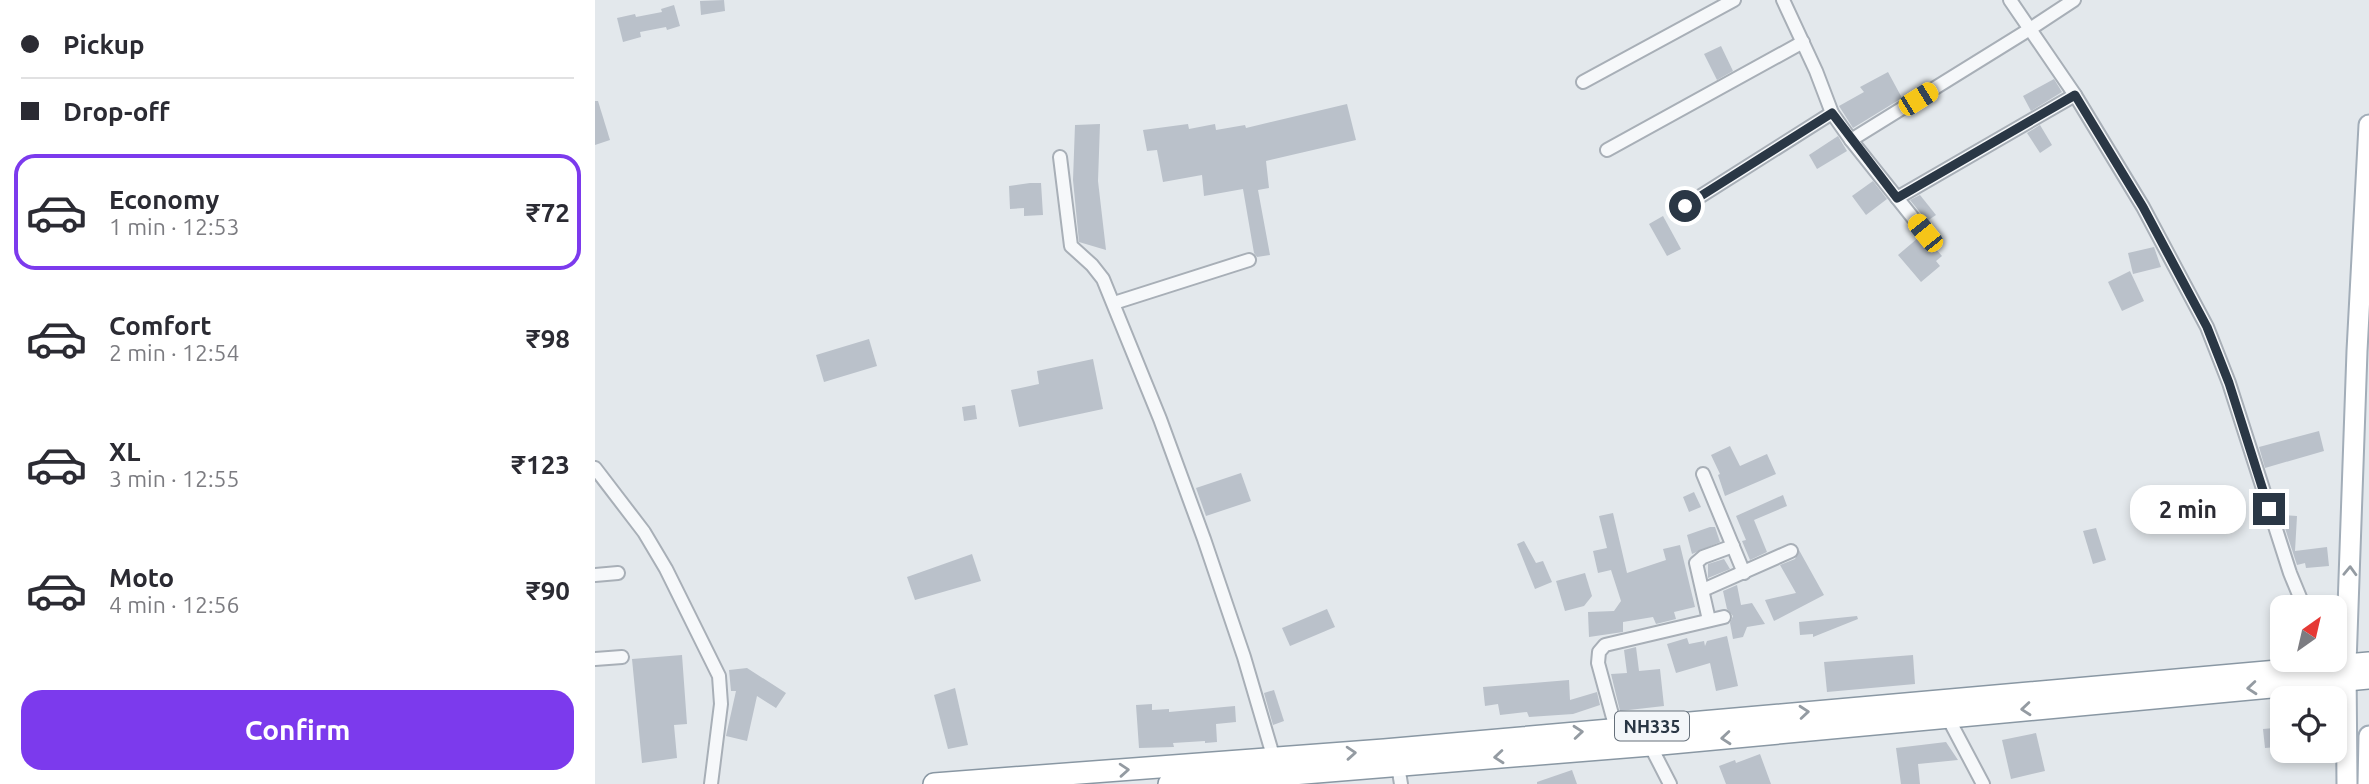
<!DOCTYPE html>
<html lang="en">
<head>
<meta charset="utf-8">
<style>
  body { margin:0; font-family:Ubuntu,sans-serif; background:#f2f2f3; color:#2b2b33; height:100vh; display:flex; flex-direction:column; font-size:26px; white-space:nowrap }
  * { box-sizing:border-box; margin:0 }
  p { font-size:23px; color:#7c7c81 }
  .icon { flex:none; width:38px; height:38px; fill:none; stroke:currentColor; stroke-width:2; stroke-linecap:round; stroke-linejoin:round }
  .map { position:relative; flex:1; overflow:hidden }
  .drawer { display:flex; flex-direction:column; background:#fff; width:595px }
  .drawer>* { flex:none }
  .banner { display:grid; align-content:center; height:154px; padding:0 21px; background:#fff }
  .needle { width:46px; rotate:34deg }
  .tools { position:absolute; left:1675px; top:595px; display:grid; gap:14px }
  .tools a { display:grid; place-items:center; width:77px; height:77px; border-radius:14px; background:#fff; box-shadow:0 4px 10px #0003; font-size:35px }
  .end { position:absolute; width:32px; height:32px; margin:-16px; border:9px solid #2a3745; background:#fff; box-shadow:0 0 0 4px #fff }
  .from { border-radius:50% }
  .bubble { position:absolute; height:49px; border-radius:21px; background:#fff; box-shadow:0 4px 10px #0003; font-size:23px; font-weight:700; line-height:49px; text-align:center }
  .car { position:absolute; width:21px; height:42px; margin:-21px -10px; border-radius:9px; box-shadow:0 0 5px 2px #0007; background:linear-gradient(#f5c518 24%,#345 0 40%,#f5c518 0 76%,#345 0 86%,#f5c518 0) }
  .banner b { display:flex; align-items:center; gap:24px; height:66px; font-size:26px }
  .banner b+b { border-top:2px solid #e1e1e2 }
  .banner i { width:18px; height:18px; background:#2b2b33 }
  ul { padding:0; list-style:none }
  li { display:flex; align-items:center; gap:21px; height:116px; margin:0 14px 10px; padding:0 7px; border:4px solid transparent; border-radius:21px }
  li div { flex:1 }
  li b { display:block; font-size:26px }
  li em { font-style:normal; font-weight:700 }
  li.on { border-color:#7c3aed }
  li>.icon { width:63px; height:63px; stroke-width:1.5 }
  .primary-button { display:flex; gap:14px; margin-top:auto; padding:14px 21px }
  .primary-button a { flex:1; height:80px; border-radius:21px; background:#7c3aed; color:#fff; font-size:28px; font-weight:700; line-height:80px; text-align:center }
  main { display:flex; flex:1; min-height:0 }
  .map>svg:first-child { display:block }
  .building { fill:#bac1ca }
  .lines { fill:none; stroke-linecap:round; stroke-linejoin:round }
  .street-casing { stroke:#a8afb7; stroke-width:16 }
  .primary-casing { stroke:#a2adb8; stroke-width:23 }
  .highway-casing { stroke:#8997a3; stroke-width:24 }
  .street { stroke:#f6f8fa; stroke-width:12 }
  .primary { stroke:#fff; stroke-width:19 }
  .highway { stroke:#fff; stroke-width:21 }
  .oneway { stroke:#949ba2 }
  .route { stroke:#2a3745; stroke-width:9 }
  .labels { text-anchor:middle; dominant-baseline:central; stroke-width:6; stroke-linejoin:round; paint-order:stroke }
  .shield { fill:#f3f6f9; stroke:#66707b; stroke-width:2 }
  .shield-label { font-size:18px; font-weight:bold; fill:#2a3745 }
</style>
</head>
<body>
<main>
<section class="drawer">
<div class="banner">
<b><i class="from"></i>Pickup</b>
<b><i></i>Drop-off</b>
</div>
<ul>
<li class="on"><svg class="icon" aria-label="car" viewBox="0 0 24 24"><path d="M5 17H2v-5l4-1 3-4h7l3 4 3 1v5h-3M9 17h6M6 11h13"/><circle cx="7" cy="17" r="2"/><circle cx="17" cy="17" r="2"/></svg><div><b>Economy</b><p>1 min · 12:53</p></div><em>₹72</em></li>
<li><svg class="icon" aria-label="car" viewBox="0 0 24 24"><path d="M5 17H2v-5l4-1 3-4h7l3 4 3 1v5h-3M9 17h6M6 11h13"/><circle cx="7" cy="17" r="2"/><circle cx="17" cy="17" r="2"/></svg><div><b>Comfort</b><p>2 min · 12:54</p></div><em>₹98</em></li>
<li><svg class="icon" aria-label="car" viewBox="0 0 24 24"><path d="M5 17H2v-5l4-1 3-4h7l3 4 3 1v5h-3M9 17h6M6 11h13"/><circle cx="7" cy="17" r="2"/><circle cx="17" cy="17" r="2"/></svg><div><b>XL</b><p>3 min · 12:55</p></div><em>₹123</em></li>
<li><svg class="icon" aria-label="car" viewBox="0 0 24 24"><path d="M5 17H2v-5l4-1 3-4h7l3 4 3 1v5h-3M9 17h6M6 11h13"/><circle cx="7" cy="17" r="2"/><circle cx="17" cy="17" r="2"/></svg><div><b>Moto</b><p>4 min · 12:56</p></div><em>₹90</em></li>
</ul>
<div class="primary-button"><a>Confirm</a></div>
</section>
<div class="map">
<svg width="1774" height="784" viewBox="0 0 1774 784">
  <rect width="100%" height="100%" fill="#e3e8ec"/>
  <g class="building">
    <path d="M129,0L130,11L106,15L105,1Z"/>
    <path d="M79,5L85,26L72,30L71,27L45,32L46,37L28,42L22,18L40,14L41,17L67,12L66,9Z"/>
    <path d="M1126,46L1138,71L1122,80L1109,54Z"/>
    <path d="M1293,72L1307,98L1258,128L1244,106L1269,92L1265,87Z"/>
    <path d="M1459,79L1467,92L1436,111L1428,96Z"/>
    <path d="M0,101H3L15,140L0,145Z"/>
    <path d="M752,104L761,140L671,161L674,188L663,190L675,255L662,257L659,253L648,189L609,196L607,175L568,182L562,150L552,151L548,130L593,124L594,129L620,124L621,130L650,125L651,128Z"/>
    <path d="M505,124L503,181L511,250L484,242L478,180L480,125Z"/>
    <path d="M1445,125L1457,145L1445,153L1432,133Z"/>
    <path d="M1243,136L1252,151L1222,169L1214,155Z"/>
    <path d="M1278,181L1292,199L1271,215L1257,196Z"/>
    <path d="M435,183H446L448,215L429,216V208L415,209L414,186Z"/>
    <path d="M1325,195L1341,215L1332,221L1315,200Z"/>
    <path d="M1068,216L1086,249L1072,256L1054,224Z"/>
    <path d="M1323,238L1327,241H1334L1347,256L1341,261L1345,266L1326,282L1303,255Z"/>
    <path d="M1559,247L1566,267L1538,274L1533,253Z"/>
    <path d="M1535,271L1549,301L1527,311L1513,282Z"/>
    <path d="M274,339L282,366L229,382L221,355Z"/>
    <path d="M498,359L508,409L424,427L416,390L444,384L442,371Z"/>
    <path d="M380,405L382,419L369,421L367,407Z"/>
    <path d="M1724,431L1729,451L1670,468L1664,447Z"/>
    <path d="M1135,446L1145,466L1172,454L1181,474L1130,496L1123,475L1125,474L1116,455Z"/>
    <path d="M646,473L656,501L611,516L601,488Z"/>
    <path d="M1099,492L1106,507L1094,512L1088,497Z"/>
    <path d="M1188,495L1192,506L1159,520L1172,552L1155,560L1147,541L1151,540L1141,516Z"/>
    <path d="M1018,513L1032,573L1071,560L1068,549L1085,545L1100,607L1079,612L1081,619L1061,624L1058,617L1028,622V632L994,637L993,612L1019,611L1026,601L1016,570L1003,573L998,551L1012,548L1004,516Z"/>
    <path d="M1689,515L1702,516L1700,551L1732,547L1734,566L1711,568L1710,563L1702,565L1689,525Z"/>
    <path d="M1115,527H1120L1125,542L1097,554L1092,535Z"/>
    <path d="M1501,528L1511,560L1498,564L1488,531Z"/>
    <path d="M929,541L941,563L948,561L957,582L940,589L922,544Z"/>
    <path d="M1204,550L1229,595L1179,621L1170,600L1201,593L1185,565L1200,559Z"/>
    <path d="M377,554L386,581L320,600L312,577Z"/>
    <path d="M1129,559L1135,569L1113,578V564Z"/>
    <path d="M990,573L997,596L989,606L970,611L961,581Z"/>
    <path d="M1142,585L1146,605L1157,603L1170,624L1152,627L1148,637L1138,639L1135,623L1138,616L1132,609L1128,591Z"/>
    <path d="M732,609L740,627L695,646L687,628Z"/>
    <path d="M1262,616L1263,619L1218,637V634L1205,635L1204,622Z"/>
    <path d="M1132,636L1143,686L1121,691L1115,663L1081,673L1072,644L1092,638L1094,644L1109,641L1110,646L1112,641Z"/>
    <path d="M1041,647L1044,671L1065,669L1069,706L1025,711L1016,674L1032,673L1029,650Z"/>
    <path d="M87,655L92,724L79,725L82,758L47,763L37,659Z"/>
    <path d="M1318,655L1320,684L1232,692L1229,662Z"/>
    <path d="M152,668L191,693L181,708L162,696L152,741L131,736L141,691H136L134,670Z"/>
    <path d="M974,680L975,700L1002,692L1005,705L978,714L934,717L932,712L905,715L903,704L890,706L888,687Z"/>
    <path d="M360,688L373,745L353,749L339,695Z"/>
    <path d="M679,690L689,721L678,725L669,693Z"/>
    <path d="M557,704V710L574,709V712L640,706L641,722L621,724L622,742L610,743V741L578,743L579,747L544,748L541,705Z"/>
    <path d="M1679,728L1682,747L1670,748L1668,729Z"/>
    <path d="M1441,733L1450,771L1416,779L1407,740Z"/>
    <path d="M1351,742L1363,760L1323,764L1325,784H1306L1301,748Z"/>
    <path d="M1165,754L1176,784H1131L1124,766L1140,760L1141,763Z"/>
    <path d="M977,770L982,784H942V782Z"/>
  </g>
  <g class="lines">
    <defs>
      <g id="street">
        <path d="M1188,0L1221,71L1237,113L1256,140L1330,233"/>
        <path d="M1415,0L1480,95L1548,207L1612,327L1634,383L1695,573L1709,607"/>
        <path d="M988,82L1139,0"/>
        <path d="M1256,140L1435,29L1479,0"/>
        <path d="M1012,150L1208,42"/>
        <path d="M465,157L476,246L497,265L508,279L565,419L609,539L649,657L679,759"/>
        <path d="M1302,198L1480,95"/>
        <path d="M1090,206L1237,113"/>
        <path d="M519,303L654,260"/>
        <path d="M0,468L49,532L71,569L124,676L126,704L116,784"/>
        <path d="M1108,474L1149,573"/>
        <path d="M0,575L23,573"/>
        <path d="M1108,590L1196,551"/>
        <path d="M1114,620L1101,563L1108,557L1138,546"/>
        <path d="M0,659L27,657"/>
        <path d="M1352,716L1388,784"/>
        <path d="M1021,729L1003,663L1004,652L1010,645L1129,617"/>
        <path d="M1055,745L1075,784"/>
        <path d="M803,766L806,784"/>
      </g>
      <g id="primary">
        <path d="M1752,784L1751,664L1762,351L1774,125"/>
        <path d="M1773,784L1774,736"/>
      </g>
      <g id="highway">
        <path d="M339,784L789,750L1774,663"/>
        <path d="M574,784L1055,745L1774,678"/>
      </g>
    </defs>
    <use href="#street" class="street-casing"/>
    <use href="#primary" class="primary-casing"/>
    <use href="#highway" class="highway-casing"/>
    <use href="#street" class="street"/>
    <use href="#primary" class="primary"/>
    <use href="#highway" class="highway"/>
  </g>
  <defs><path id="oneway-chevron" d="M-2-3.5L2.5 0L-2 3.5" fill="none" stroke-width="1.6" stroke-linecap="round" stroke-linejoin="round" transform="scale(1.75)"/></defs>
  <g class="oneway">
    <use href="#oneway-chevron" transform="translate(1755 571) rotate(-88)"/>
    <use href="#oneway-chevron" transform="translate(1657 688) rotate(175)"/>
    <use href="#oneway-chevron" transform="translate(1431 709) rotate(175)"/>
    <use href="#oneway-chevron" transform="translate(1209 712) rotate(-5)"/>
    <use href="#oneway-chevron" transform="translate(983 732) rotate(-5)"/>
    <use href="#oneway-chevron" transform="translate(1131 738) rotate(175)"/>
    <use href="#oneway-chevron" transform="translate(756 753) rotate(-4)"/>
    <use href="#oneway-chevron" transform="translate(904 757) rotate(175)"/>
    <use href="#oneway-chevron" transform="translate(529 770) rotate(-4)"/>
  </g>
  <g class="lines">
    <path class="route" d="M1090,206L1237,113L1302,198L1480,95L1548,207L1612,327L1634,383L1674,509"/>
  </g>
  <g class="labels">
    <rect class="shield" x="1020" y="711.5" width="74" height="29" rx="5"/>
    <g class="shield-label">
      <text x="1057" y="726">NH335</text>
    </g>
  </g>
</svg>
<div class="tools">
<a><svg class="needle" viewBox="-14 -14 28 28"><path d="M0-13l5 13h-10z" fill="#e53935"/><path d="M0 13l5-13h-10z" fill="#7c7c81"/></svg></a>
<a><svg class="icon" aria-label="locate" viewBox="0 0 24 24"><circle cx="12" cy="12" r="6"/><path d="M12 2v4M12 18v4M2 12h4M18 12h4"/></svg></a>
</div>
<i class="end from" style="left:1090px;top:206px"></i>
<i class="end" style="left:1674px;top:509px"></i>
<div class="bubble" style="left:1535px;top:485px;width:116px">2 min</div>
<i class="car" style="left:1323px;top:99px;rotate:58deg"></i>
<i class="car" style="left:1330px;top:233px;rotate:321deg"></i>
</div>
</main>
</body>
</html>
